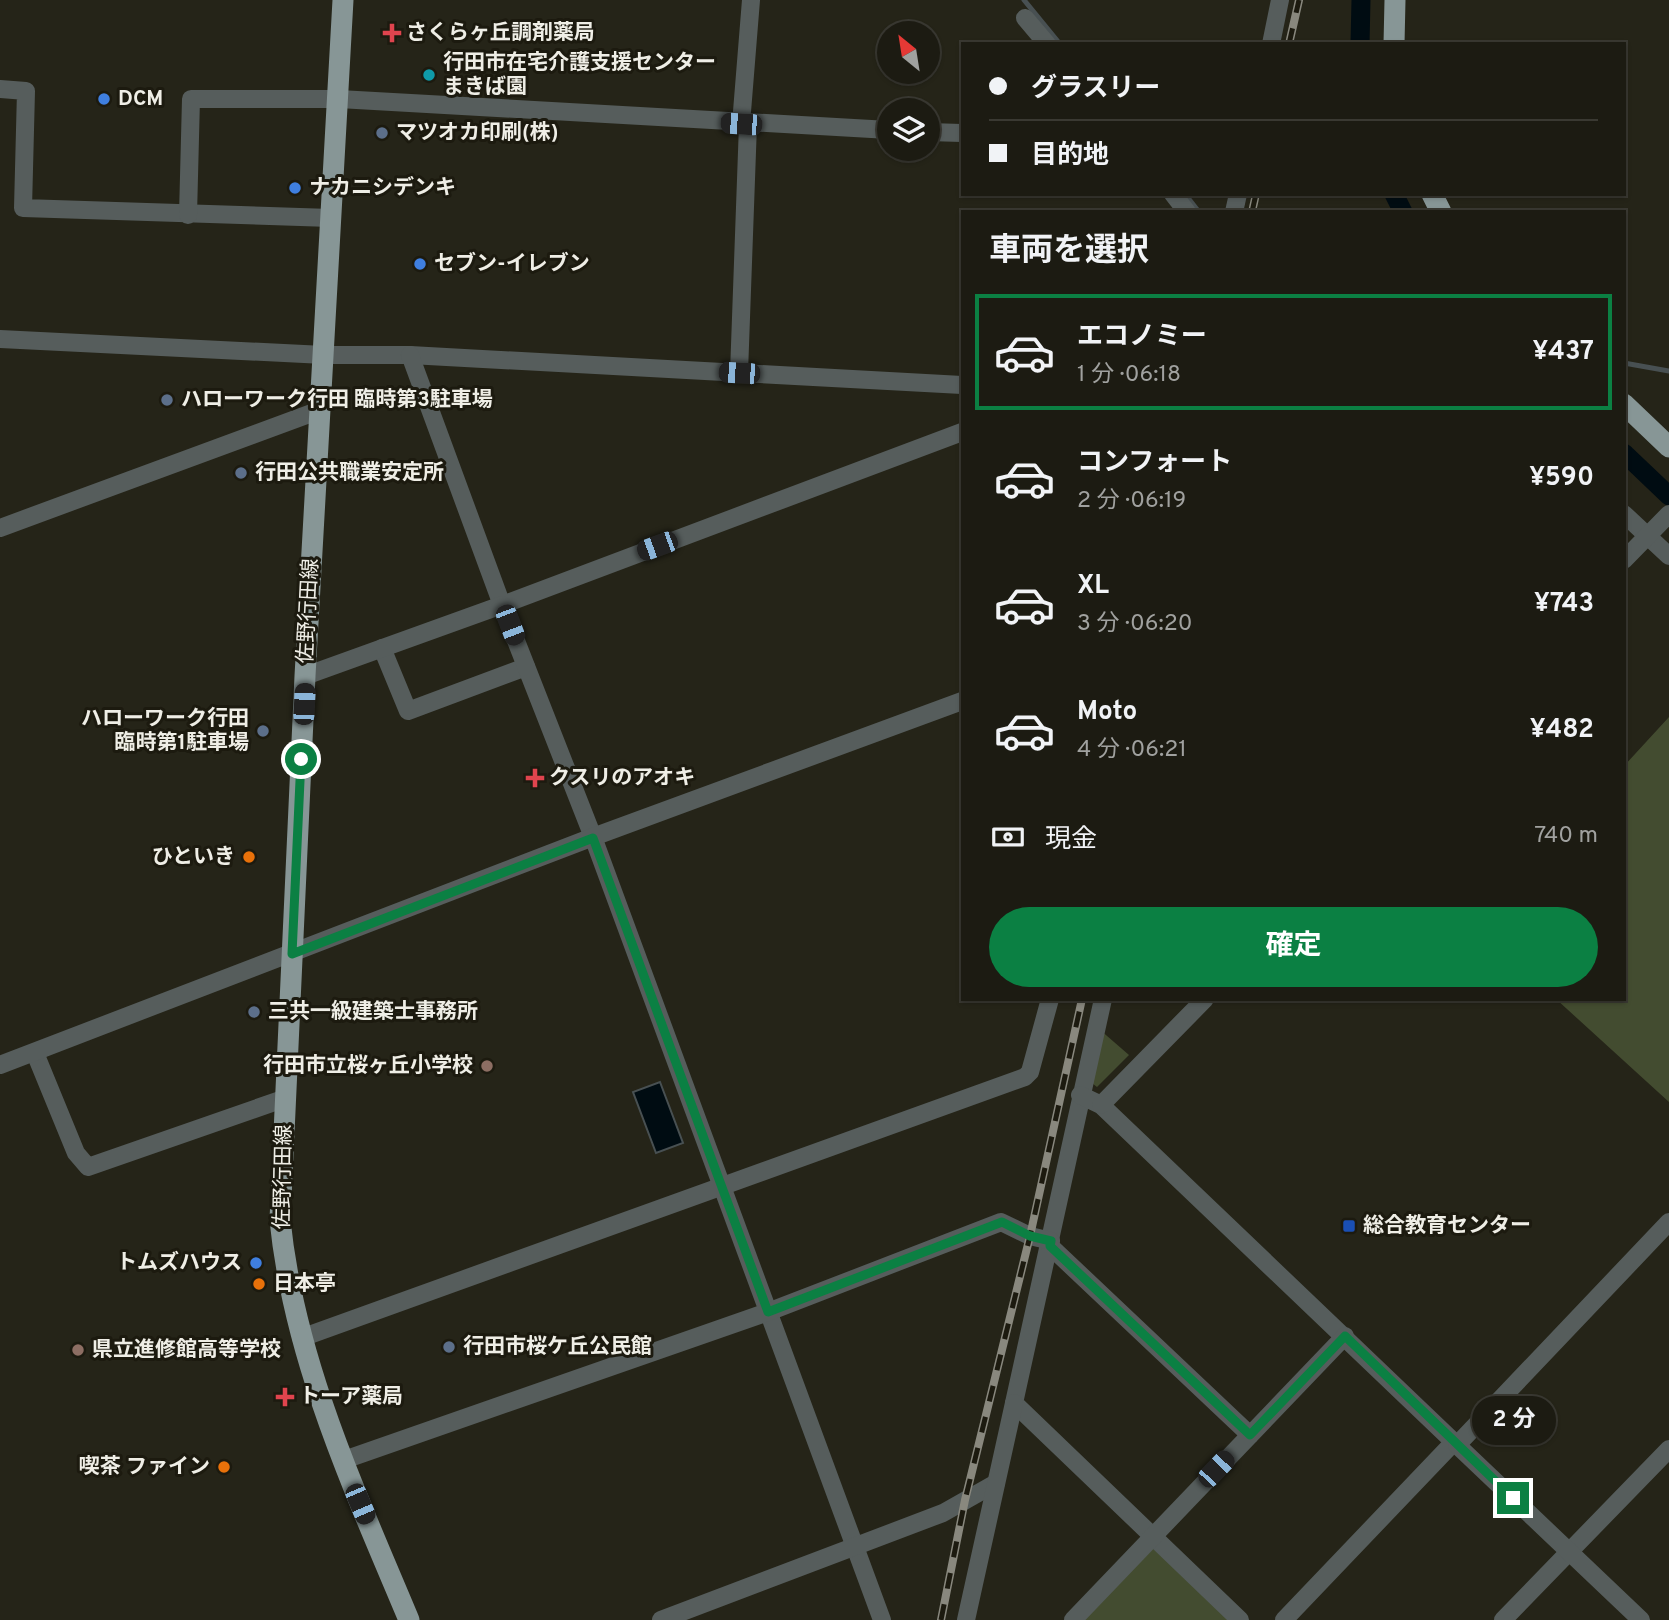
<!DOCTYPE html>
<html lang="ja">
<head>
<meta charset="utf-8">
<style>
  body { margin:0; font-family:Overpass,"Noto Sans JP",sans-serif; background:#292820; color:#f1f3f6; height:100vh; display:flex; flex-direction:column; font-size:26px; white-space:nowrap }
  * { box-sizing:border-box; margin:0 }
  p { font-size:23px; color:#a0a19f }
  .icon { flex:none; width:38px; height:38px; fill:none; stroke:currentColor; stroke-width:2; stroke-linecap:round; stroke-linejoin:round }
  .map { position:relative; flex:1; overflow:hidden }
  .panel { position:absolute; left:961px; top:210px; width:665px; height:791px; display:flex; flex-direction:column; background:#1c1b12; border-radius:0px; box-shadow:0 2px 5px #0004,0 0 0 2px #3a3932 }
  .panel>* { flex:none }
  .hud { position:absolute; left:961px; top:42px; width:665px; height:154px; border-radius:0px; box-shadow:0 2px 5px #0004,0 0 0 2px #3a3932; display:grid; align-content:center; height:154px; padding:0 28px; background:#1c1b12 }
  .needle { width:46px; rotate:330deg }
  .controls { position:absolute; left:877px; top:21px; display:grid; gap:14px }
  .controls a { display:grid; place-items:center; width:63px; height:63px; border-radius:50%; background:#1c1b12; box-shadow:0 2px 5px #0004,0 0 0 2px #3a3932; font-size:35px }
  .end { position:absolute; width:32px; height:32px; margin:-16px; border:9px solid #0b8043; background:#fff; box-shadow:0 0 0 4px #fff }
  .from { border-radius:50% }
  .bubble { position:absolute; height:49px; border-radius:24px; background:#1c1b12; box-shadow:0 2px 5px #0004,0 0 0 2px #3a3932; font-size:23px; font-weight:700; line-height:49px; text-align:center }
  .car { position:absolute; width:21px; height:42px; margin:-21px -10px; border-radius:9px; box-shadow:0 0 5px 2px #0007; background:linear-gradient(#222 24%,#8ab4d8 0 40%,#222 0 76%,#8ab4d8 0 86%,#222 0) }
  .hud b { display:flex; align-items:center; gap:24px; height:66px; font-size:26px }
  .hud b+b { border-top:2px solid #3a3932 }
  .hud i { width:18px; height:18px; background:#f1f3f6 }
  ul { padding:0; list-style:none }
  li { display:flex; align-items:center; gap:21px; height:116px; margin:0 14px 10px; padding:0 14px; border:4px solid transparent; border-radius:0px }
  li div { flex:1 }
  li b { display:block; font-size:26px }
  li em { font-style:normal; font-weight:700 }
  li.selected { border-color:#0b8043 }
  li>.icon { width:63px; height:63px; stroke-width:1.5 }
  h2 { padding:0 28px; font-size:32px; line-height:84px }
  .pay { display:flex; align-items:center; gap:18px; height:77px; padding:0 28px; font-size:26px }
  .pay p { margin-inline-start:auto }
  .button { display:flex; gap:14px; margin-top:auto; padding:14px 28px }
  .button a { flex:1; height:80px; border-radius:42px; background:#0b8043; color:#fff; font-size:28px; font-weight:700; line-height:80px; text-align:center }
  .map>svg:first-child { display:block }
  .green { fill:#434c30 }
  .water { fill:#000c12; stroke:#485052; stroke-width:2 }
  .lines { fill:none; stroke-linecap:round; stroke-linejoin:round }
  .stream { stroke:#485052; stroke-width:5 }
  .canal { stroke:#000c12; stroke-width:19 }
  .minor { stroke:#565d5c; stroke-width:18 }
  .major { stroke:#879696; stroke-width:21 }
  .rail-casing { stroke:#89887e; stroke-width:8 }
  .rail { stroke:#1c1a0f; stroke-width:5; stroke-dasharray:16; stroke-linecap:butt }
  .route { stroke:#0b8043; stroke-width:9 }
  .health-dot { fill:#e0444e; stroke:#1c1a0f; stroke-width:2.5 }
  .culture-dot { fill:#0f9aa8; stroke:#1c1a0f; stroke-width:2.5 }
  .shop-dot { fill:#3f7fe0; stroke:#1c1a0f; stroke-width:2.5 }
  .service-dot { fill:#5c6f8a; stroke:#1c1a0f; stroke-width:2.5 }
  .food-dot { fill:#e8710a; stroke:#1c1a0f; stroke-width:2.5 }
  .education-dot { fill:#8d6e63; stroke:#1c1a0f; stroke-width:2.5 }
  .transit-dot { fill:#1a4fb4; stroke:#1c1a0f; stroke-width:2.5 }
  .labels { text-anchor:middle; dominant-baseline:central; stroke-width:6; stroke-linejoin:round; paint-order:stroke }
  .poi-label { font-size:21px; font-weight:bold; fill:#efeee6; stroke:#1c1a0f; text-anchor:start }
  .street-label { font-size:21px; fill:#efeee6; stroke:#1c1a0f }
</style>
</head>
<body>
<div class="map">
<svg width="1669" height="1620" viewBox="0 0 1669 1620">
  <rect width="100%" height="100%" fill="#252418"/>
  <g class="green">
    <path d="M1669,717V1102L1556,999H1624V766Z"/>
    <path d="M1099,1029L1129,1055L1097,1087L1088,1080Z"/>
    <path d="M1150,1544L1230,1620H1080Z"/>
  </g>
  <path class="water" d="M660,1082L683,1143L656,1153L633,1092Z"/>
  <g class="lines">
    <g class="stream">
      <path d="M1024,0L1060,44"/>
      <path d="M1185,194L1199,212"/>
      <path d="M1624,363L1669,371"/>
    </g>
    <g class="canal">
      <path d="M1360,44L1361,0"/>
      <path d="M1394,194L1403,212"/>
      <path d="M1624,453L1669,496"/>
    </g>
    <g class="minor">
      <path d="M1025,18L1047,44"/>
      <path d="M1271,44L1280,0"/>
      <path d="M0,89L26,91L23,208L331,218"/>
      <path d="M741,124L751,0"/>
      <path d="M928,132L962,133"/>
      <path d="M1173,194L1187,212"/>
      <path d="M1234,212L1238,194"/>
      <path d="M188,215L191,99H339L889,130"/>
      <path d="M0,339L324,355H410L962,385"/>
      <path d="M410,355L502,605L962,432"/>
      <path d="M739,373L748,124"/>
      <path d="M1624,514L1669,556"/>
      <path d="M0,528L320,410"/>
      <path d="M1624,560L1669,514"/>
      <path d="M382,648L408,711L526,667"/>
      <path d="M305,676L502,605L593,837L882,1620"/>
      <path d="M1103,999L1014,1403L1240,1620"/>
      <path d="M35,1053L76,1153L88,1167L286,1098"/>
      <path d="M0,1065L593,837L962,701"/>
      <path d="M1080,1095L1101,1105L1457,1445L1453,1443L1284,1620"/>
      <path d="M1101,1105L1205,999"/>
      <path d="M1050,1246L1250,1435"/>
      <path d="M301,1338L1025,1077L1030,1072L1050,999"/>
      <path d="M344,1460L768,1312L1001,1222L1030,1236L1051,1241"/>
      <path d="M661,1620L943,1513L996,1483"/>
      <path d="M966,1620L1014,1403"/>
      <path d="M1073,1620L1345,1336"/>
      <path d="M1503,1620L1669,1449"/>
      <path d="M1641,1620L1457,1445L1669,1222"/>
    </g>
    <g class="major">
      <path d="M343,0L305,676L280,1220C294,1360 355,1491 409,1620"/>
      <path d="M1394,44L1395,0"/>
      <path d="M1432,194L1441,212"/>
      <path d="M1624,404L1669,447"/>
    </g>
    <defs>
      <g id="rail">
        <path d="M1289,44L1299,0"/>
        <path d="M1252,212L1256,194"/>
        <path d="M941,1620L965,1500L1030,1236L1082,999"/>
      </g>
    </defs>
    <use href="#rail" class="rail-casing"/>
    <use href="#rail" class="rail"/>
  </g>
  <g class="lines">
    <path class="route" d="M301,759L292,954L593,838L768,1312L1002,1222L1030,1236L1051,1241L1050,1246L1250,1435L1345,1336L1513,1498"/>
  </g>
  <g class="health-dot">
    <path d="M388.5 22.5h7v7h7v7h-7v7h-7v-7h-7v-7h7z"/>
    <path d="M531.5 767.5h7v7h7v7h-7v7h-7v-7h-7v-7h7z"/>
    <path d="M281.5 1386.5h7v7h7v7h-7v7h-7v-7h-7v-7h7z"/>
  </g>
  <circle class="culture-dot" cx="429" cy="75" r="7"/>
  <g class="shop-dot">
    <circle cx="104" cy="99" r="7"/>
    <circle cx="295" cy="188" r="7"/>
    <circle cx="420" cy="264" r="7"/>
    <circle cx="256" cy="1263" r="7"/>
  </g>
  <g class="service-dot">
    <circle cx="382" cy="133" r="7"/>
    <circle cx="167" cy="400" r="7"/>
    <circle cx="241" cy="473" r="7"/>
    <circle cx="263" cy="731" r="7"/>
    <circle cx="254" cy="1012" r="7"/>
    <circle cx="449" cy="1347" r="7"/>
  </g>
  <g class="food-dot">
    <circle cx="249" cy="857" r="7"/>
    <circle cx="259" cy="1284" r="7"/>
    <circle cx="224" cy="1467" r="7"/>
  </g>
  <g class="education-dot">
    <circle cx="487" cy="1066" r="7"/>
    <circle cx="78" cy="1350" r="7"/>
  </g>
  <rect class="transit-dot" x="1342" y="1219" width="14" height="14" rx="3.5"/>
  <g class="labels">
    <g class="poi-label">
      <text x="406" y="33">さくらヶ丘調剤薬局</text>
      <text x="443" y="63">行田市在宅介護支援センター<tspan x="443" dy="24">まきば園</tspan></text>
      <text x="118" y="99">DCM</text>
      <text x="396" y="133">マツオカ印刷(株)</text>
      <text x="309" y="188">ナカニシデンキ</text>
      <text x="434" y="264">セブン-イレブン</text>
      <text x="181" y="400">ハローワーク行田 臨時第3駐車場</text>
      <text x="255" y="473">行田公共職業安定所</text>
      <text x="249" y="719" text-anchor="end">ハローワーク行田<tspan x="249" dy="24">臨時第1駐車場</tspan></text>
      <text x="549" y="778">クスリのアオキ</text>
      <text x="235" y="857" text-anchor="end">ひといき</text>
      <text x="268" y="1012">三共一級建築士事務所</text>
      <text x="473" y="1066" text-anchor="end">行田市立桜ヶ丘小学校</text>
      <text x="1363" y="1226">総合教育センター</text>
      <text x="242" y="1263" text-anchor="end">トムズハウス</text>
      <text x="273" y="1284">日本亭</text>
      <text x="463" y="1347">行田市桜ケ丘公民館</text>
      <text x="92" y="1350">県立進修館高等学校</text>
      <text x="299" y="1397">トーア薬局</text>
      <text x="210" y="1467" text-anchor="end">喫茶 ファイン</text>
    </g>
    <g class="street-label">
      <text transform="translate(309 611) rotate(-87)">佐野行田線</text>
      <text transform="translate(284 1177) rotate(-89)">佐野行田線</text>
    </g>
  </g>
</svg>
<div class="controls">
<a><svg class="needle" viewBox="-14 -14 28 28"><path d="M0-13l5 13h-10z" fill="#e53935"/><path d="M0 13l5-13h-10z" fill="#a0a19f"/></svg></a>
<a><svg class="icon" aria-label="layers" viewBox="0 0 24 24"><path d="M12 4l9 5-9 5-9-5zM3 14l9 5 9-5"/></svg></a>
</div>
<i class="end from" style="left:301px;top:759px"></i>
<i class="end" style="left:1513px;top:1498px"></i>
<div class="bubble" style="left:1472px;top:1396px;width:84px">2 分</div>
<i class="car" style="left:741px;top:124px;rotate:274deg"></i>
<i class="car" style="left:739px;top:373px;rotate:273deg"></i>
<i class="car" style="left:657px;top:546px;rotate:250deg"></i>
<i class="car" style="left:510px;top:625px;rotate:159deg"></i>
<i class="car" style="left:304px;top:704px;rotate:3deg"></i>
<i class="car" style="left:1216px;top:1469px;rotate:44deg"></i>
<i class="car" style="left:360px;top:1504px;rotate:157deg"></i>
<div class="hud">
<b><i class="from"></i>グラスリー</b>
<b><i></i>目的地</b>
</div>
<section class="panel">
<h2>車両を選択</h2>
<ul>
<li class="selected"><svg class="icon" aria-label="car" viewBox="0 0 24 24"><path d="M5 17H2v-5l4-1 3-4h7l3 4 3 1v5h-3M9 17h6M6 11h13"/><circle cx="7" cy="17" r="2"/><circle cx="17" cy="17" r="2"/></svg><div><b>エコノミー</b><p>1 分 · 06:18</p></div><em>¥437</em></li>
<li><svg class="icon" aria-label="car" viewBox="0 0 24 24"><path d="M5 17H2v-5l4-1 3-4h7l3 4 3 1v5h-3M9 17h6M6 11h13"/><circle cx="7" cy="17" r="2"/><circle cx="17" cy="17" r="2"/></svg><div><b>コンフォート</b><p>2 分 · 06:19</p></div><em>¥590</em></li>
<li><svg class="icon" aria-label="car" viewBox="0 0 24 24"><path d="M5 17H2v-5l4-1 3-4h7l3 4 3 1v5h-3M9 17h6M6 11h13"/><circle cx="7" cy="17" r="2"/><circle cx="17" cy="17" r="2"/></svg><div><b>XL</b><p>3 分 · 06:20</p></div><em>¥743</em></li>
<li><svg class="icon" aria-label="car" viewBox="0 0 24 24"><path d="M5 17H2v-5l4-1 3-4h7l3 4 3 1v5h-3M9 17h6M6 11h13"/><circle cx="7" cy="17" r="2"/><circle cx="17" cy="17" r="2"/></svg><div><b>Moto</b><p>4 分 · 06:21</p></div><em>¥482</em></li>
</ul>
<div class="pay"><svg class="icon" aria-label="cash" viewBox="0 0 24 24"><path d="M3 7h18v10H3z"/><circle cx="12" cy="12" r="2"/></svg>現金<p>740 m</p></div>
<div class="button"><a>確定</a></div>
</section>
</div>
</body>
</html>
